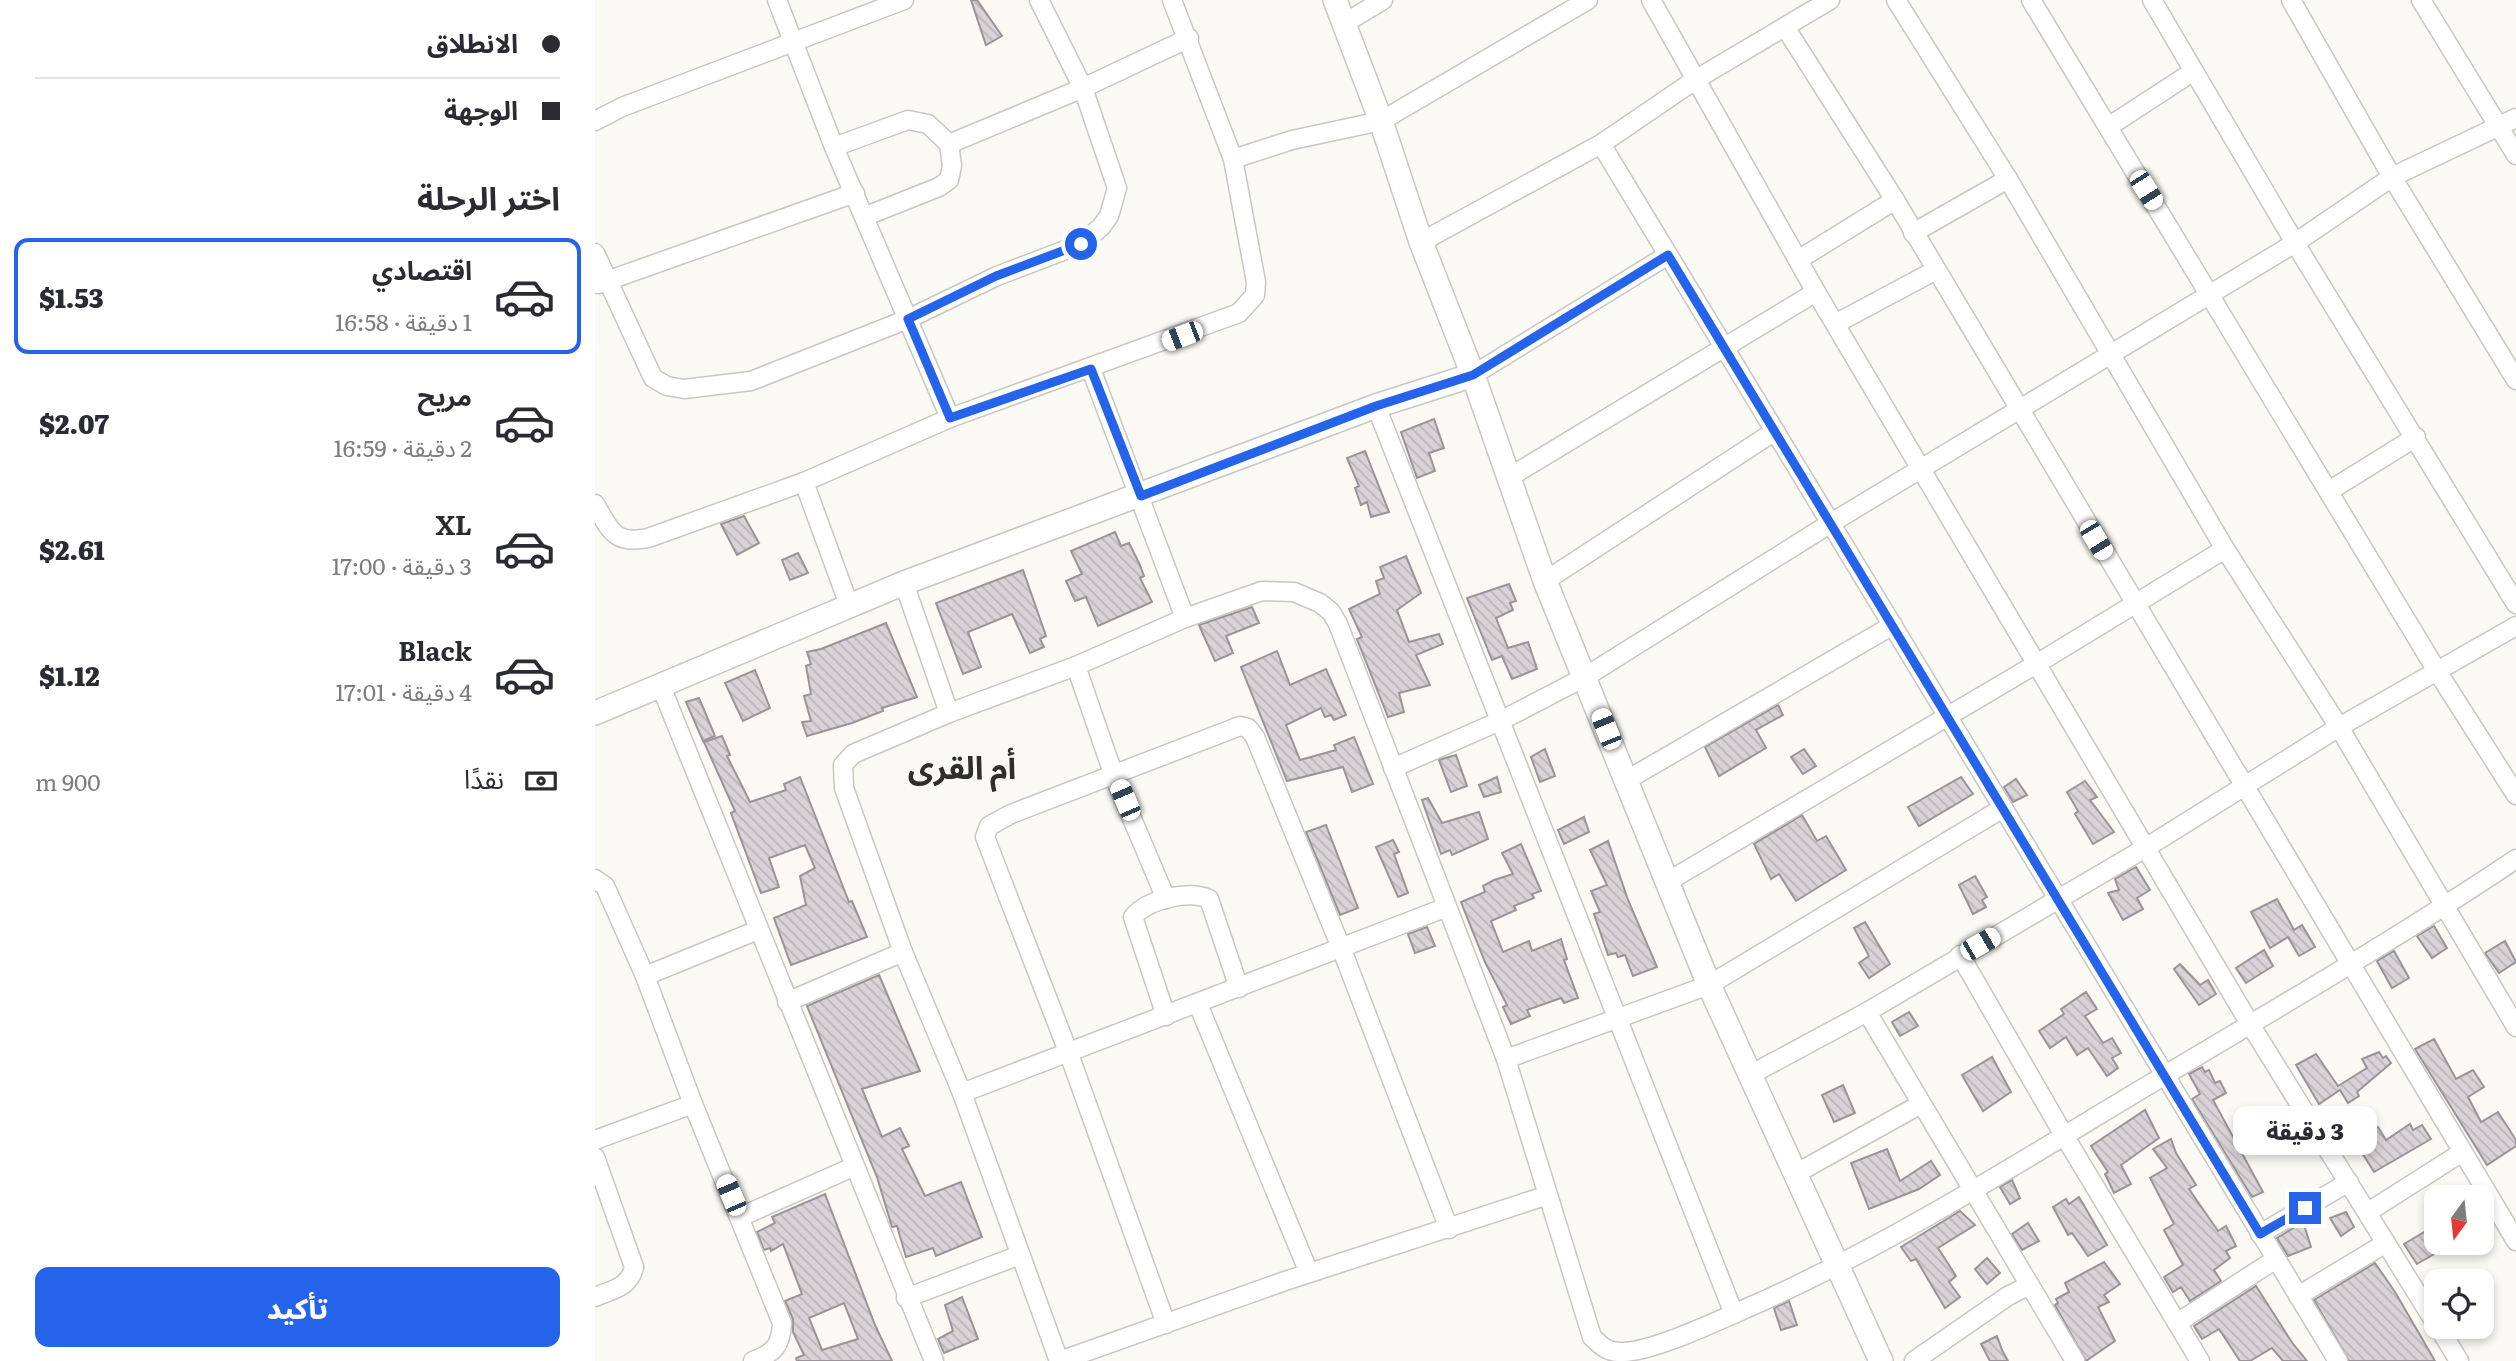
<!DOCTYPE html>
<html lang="ar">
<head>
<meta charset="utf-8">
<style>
  body { margin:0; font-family:Literata,"Noto Sans Arabic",serif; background:#f2f2f3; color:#2b2b33; direction:rtl; height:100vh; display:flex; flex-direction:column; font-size:26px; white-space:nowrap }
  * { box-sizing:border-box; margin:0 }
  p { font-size:23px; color:#7c7c81 }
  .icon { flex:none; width:38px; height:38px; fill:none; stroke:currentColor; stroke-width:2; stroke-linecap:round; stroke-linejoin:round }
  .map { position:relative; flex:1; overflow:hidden; direction:ltr }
  .sheet { display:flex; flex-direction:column; background:#fff; width:595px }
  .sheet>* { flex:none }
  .hud { display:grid; align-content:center; height:154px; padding:0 35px; background:#fff }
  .needle { width:46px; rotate:195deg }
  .controls { position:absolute; left:1829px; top:1185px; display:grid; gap:14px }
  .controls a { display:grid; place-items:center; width:70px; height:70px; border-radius:14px; background:#fff; box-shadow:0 4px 10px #0003; font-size:35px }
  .end { position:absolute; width:32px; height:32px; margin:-16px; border:9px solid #2563eb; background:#fff; box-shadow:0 0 0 4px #fff }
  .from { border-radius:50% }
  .bubble { position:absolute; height:49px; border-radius:14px; background:#fff; box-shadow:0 4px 10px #0003; font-size:23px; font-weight:800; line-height:49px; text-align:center; direction:rtl }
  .car { position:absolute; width:21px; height:42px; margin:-21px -10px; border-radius:9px; box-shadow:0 0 5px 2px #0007; background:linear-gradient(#fff 24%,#345 0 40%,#fff 0 76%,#345 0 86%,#fff 0) }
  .hud b { display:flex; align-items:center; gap:24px; height:66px; font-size:26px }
  .hud b+b { border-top:2px solid #e1e1e2 }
  .hud i { width:18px; height:18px; background:#2b2b33 }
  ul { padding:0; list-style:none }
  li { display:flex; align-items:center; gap:21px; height:116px; margin:0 14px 10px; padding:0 21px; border:4px solid transparent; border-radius:14px }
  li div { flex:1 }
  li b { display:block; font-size:26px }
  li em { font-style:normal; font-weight:800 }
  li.active { border-color:#2563eb }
  li>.icon { width:63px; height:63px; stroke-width:1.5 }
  h2 { padding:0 35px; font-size:32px; line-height:84px }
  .pay { display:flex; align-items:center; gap:18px; height:77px; padding:0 35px; font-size:26px }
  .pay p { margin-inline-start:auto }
  .button { display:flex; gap:14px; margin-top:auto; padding:14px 35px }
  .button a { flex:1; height:80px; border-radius:14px; background:#2563eb; color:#fff; font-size:28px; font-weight:800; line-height:80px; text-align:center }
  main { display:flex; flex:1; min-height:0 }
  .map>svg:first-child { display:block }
  .building { fill:url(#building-back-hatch); stroke:#999498; stroke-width:2; fill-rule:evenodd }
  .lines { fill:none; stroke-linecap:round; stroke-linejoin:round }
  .minor-casing { stroke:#c8c7c1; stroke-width:21 }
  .tertiary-casing { stroke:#c8c7c1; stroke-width:26 }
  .minor { stroke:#fff; stroke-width:18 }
  .tertiary { stroke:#fff; stroke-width:23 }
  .route { stroke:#2563eb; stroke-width:9 }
  .labels { text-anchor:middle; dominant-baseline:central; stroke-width:5; stroke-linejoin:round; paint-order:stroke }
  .district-label { font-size:32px; font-weight:bold; fill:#2f2e29; stroke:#fbf9f3 }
</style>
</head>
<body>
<main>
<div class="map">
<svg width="1921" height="1361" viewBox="0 0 1921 1361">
  <defs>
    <pattern id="building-back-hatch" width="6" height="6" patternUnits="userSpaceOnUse" patternTransform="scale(1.75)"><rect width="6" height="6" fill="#d8d3d7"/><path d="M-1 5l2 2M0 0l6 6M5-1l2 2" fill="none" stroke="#bab5b9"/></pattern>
  </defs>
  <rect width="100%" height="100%" fill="#fbf9f3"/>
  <g class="building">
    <path d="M376,0H382L407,36L391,45Z"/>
    <path d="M839,419L849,448L834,453L840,471L822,478L806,432Z"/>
    <path d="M770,451L794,512L776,517L772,502L766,505L760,488L764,486L752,458Z"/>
    <path d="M149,516L164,543L142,555L126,524Z"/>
    <path d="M520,532L526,546L534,543L544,563L549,576L545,578L557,602L503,626L491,597L480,601L471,581L487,574L476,551Z"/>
    <path d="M203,553L213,573L195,580L187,560Z"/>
    <path d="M811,556L826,593L802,610L814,642L844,634L848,644L821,655L835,685L804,693L809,712L793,717L762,639L767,637L754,609L785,594L781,581L789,578L785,567Z"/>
    <path d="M428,570L451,636L445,639L449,647L435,653L417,614L373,632L386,667L368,674L341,603Z"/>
    <path d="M914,584L921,601L915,603L918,610L901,618L913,648L933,642L942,669L917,679L907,656L897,660L872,598Z"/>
    <path d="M657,607L664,623L631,636L638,653L620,661L604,625Z"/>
    <path d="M291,623L322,697L287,708L288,711L257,723L212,736L207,722L216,721L209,696L216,694L211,666L216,664L212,652L226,649Z"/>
    <path d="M682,651L695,685L731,669L751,715L739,720L736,715L730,717L726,708L691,725L705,760L741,750L739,745L759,737L778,784L757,792L748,767L692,781L646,667Z"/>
    <path d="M160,670L175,708L148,721L130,683Z"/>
    <path d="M104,698L120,736L108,741L91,702Z"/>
    <path d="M1183,705L1188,715L1161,730L1171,748L1124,776L1110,747Z"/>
    <path d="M127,736L135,755L132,756L155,802L191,790L189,784L205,777L254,902L257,901L272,937L196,965L179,918L211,905L205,876L220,868L210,845L174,858L184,887L166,893L136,813L140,811L109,742Z"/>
    <path d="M950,749L960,776L945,782L936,757Z"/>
    <path d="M1209,749L1221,766L1208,774L1196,757Z"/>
    <path d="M861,755L872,786L856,792L844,760Z"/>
    <path d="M902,777L906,792L889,797L884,785Z"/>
    <path d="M1366,777L1378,794L1324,826L1313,807Z"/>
    <path d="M1421,779L1432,795L1418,802L1409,787Z"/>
    <path d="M1490,781L1502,797L1495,800L1519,832L1498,844L1480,814L1483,811L1472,792Z"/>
    <path d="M833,798L847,823L884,812L893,839L857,855L855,850L846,854L827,800Z"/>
    <path d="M1207,815L1222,841L1231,836L1251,870L1201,901L1184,874L1176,879L1159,844Z"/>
    <path d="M989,817L994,832L969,844L963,830Z"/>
    <path d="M731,825L763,908L745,915L711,832Z"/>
    <path d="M798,840L804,852L799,854L813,893L803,897L781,847Z"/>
    <path d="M1013,841L1033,900L1062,967L1038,976L1030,955L1023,957L1021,953L1013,955L999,914L1005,912L996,891L1012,885L995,850Z"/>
    <path d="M926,844L946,891L937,894L939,898L919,906L921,910L896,921L908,952L934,941L937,951L966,939L972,959L969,960L983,998L969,1003L966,998L932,1010L935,1016L916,1024L908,1007L912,1005L890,962L866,902L890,892L888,886L899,880L918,874L907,853Z"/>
    <path d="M1541,867L1555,890L1542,898L1548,909L1528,920L1513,893L1524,890L1520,879Z"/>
    <path d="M1380,876L1392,897L1387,900L1391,907L1378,914L1364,885Z"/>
    <path d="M1682,899L1699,930L1707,925L1720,947L1704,956L1693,937L1675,948L1656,912Z"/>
    <path d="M1270,922L1295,964L1274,978L1264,963L1274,956L1259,928Z"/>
    <path d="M1839,926L1852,948L1837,958L1822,936Z"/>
    <path d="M832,927L840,946L820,953L813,934Z"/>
    <path d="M1910,941L1921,962L1904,973L1890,953Z"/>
    <path d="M1669,950L1678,966L1651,983L1641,968Z"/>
    <path d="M1799,951L1814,978L1797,988L1782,961Z"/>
    <path d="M1585,964L1605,985L1613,980L1621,994L1604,1005L1579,969Z"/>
    <path d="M284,975L325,1071L267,1089L287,1137L305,1128L314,1146L307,1149L330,1196L366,1182L387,1237L341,1256L338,1248L311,1257L302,1226L297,1227L282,1177L212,1006Z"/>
    <path d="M1491,992L1502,1009L1490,1016L1508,1043L1517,1038L1526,1053L1517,1058L1523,1068L1512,1076L1493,1048L1482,1055L1471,1037L1455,1048L1444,1031L1469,1014L1466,1009Z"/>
    <path d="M1314,1012L1323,1026L1305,1036L1297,1022Z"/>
    <path d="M1839,1039L1861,1079L1878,1070L1889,1087L1873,1097L1886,1122L1903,1112L1921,1140V1146L1892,1165L1820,1049Z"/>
    <path d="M1784,1052L1788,1058L1791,1056L1796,1063L1762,1092L1764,1096L1753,1103L1745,1090L1724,1104L1701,1065L1721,1054L1743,1086L1772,1068L1767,1059Z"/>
    <path d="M1397,1057L1416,1092L1388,1111L1367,1075Z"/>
    <path d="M1607,1067L1610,1072L1614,1070L1620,1083L1625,1081L1631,1093L1618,1100L1668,1192L1657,1197L1597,1099L1605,1094L1594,1074Z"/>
    <path d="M1248,1085L1260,1113L1239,1122L1227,1095Z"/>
    <path d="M1550,1110L1564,1138L1526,1165L1536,1184L1519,1193L1510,1174L1513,1172L1496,1146Z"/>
    <path d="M1687,1117L1697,1133L1685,1141L1674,1125Z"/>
    <path d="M1815,1124L1818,1130L1827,1125L1836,1139L1779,1172L1766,1151L1775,1146L1768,1134L1783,1127L1791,1140Z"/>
    <path d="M1576,1139L1581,1153L1601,1185L1594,1189L1623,1231L1631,1226L1641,1246L1631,1251L1635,1258L1619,1270L1626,1281L1595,1301L1586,1287L1578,1292L1569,1277L1588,1265L1569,1230L1579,1224L1555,1178L1572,1168L1558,1149Z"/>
    <path d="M1292,1149L1305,1181L1336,1161L1345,1175L1324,1189L1274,1209L1256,1163Z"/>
    <path d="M1417,1180L1425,1198L1415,1204L1405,1187Z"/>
    <path d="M230,1194L280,1325L297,1361H202L201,1358L209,1355L198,1332V1319L190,1301L207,1294L188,1244L176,1251L175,1248L169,1250L162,1232L180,1223L177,1217ZM249,1303L263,1339L227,1350L214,1318Z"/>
    <path d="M1484,1197L1512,1245L1493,1256L1477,1233L1473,1235L1458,1207L1471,1199L1474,1204Z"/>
    <path d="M1365,1211L1380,1225L1343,1248L1361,1276L1354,1282L1365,1297L1350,1308L1321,1259L1316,1261L1306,1247Z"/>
    <path d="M1751,1212L1759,1227L1746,1236L1735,1218Z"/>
    <path d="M1708,1222L1716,1247L1693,1256L1682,1238Z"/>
    <path d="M1433,1223L1444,1241L1427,1250L1417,1234Z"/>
    <path d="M1841,1225V1253L1822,1264L1809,1244Z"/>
    <path d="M1392,1258L1405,1273L1392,1284L1380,1269Z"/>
    <path d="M1509,1262L1525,1284L1509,1295L1514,1302L1503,1307L1520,1341L1491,1361L1460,1305L1463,1303L1461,1299L1474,1292L1470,1283Z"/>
    <path d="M1780,1263L1800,1292L1840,1361H1754L1719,1300Z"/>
    <path d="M1661,1286L1698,1344L1712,1361H1688L1677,1348L1655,1361H1645L1624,1329L1607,1339L1599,1326Z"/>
    <path d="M367,1297L383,1339L349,1353L343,1339L358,1331L350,1305Z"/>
    <path d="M1194,1301L1202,1325L1186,1330L1179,1308Z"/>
    <path d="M1402,1336L1407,1350L1413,1361H1395L1386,1344Z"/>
  </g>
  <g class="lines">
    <defs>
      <g id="minor">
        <path d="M182,0L239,147L355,418"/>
        <path d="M1056,0L1221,292L1655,1024L1841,1324"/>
        <path d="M1301,0L1413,179L1630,549L1744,727L1921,1027"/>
        <path d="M1436,0L1842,671L1921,795"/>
        <path d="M1557,0L1700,243L1921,604"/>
        <path d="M1696,0L1797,177L1921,380"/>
        <path d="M1826,0L1921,155"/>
        <path d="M750,23L788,0"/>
        <path d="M1190,27L1300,200L1921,1241"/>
        <path d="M0,121L27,107L309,0"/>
        <path d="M1513,127L1599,71"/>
        <path d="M354,144L488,88L594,38"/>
        <path d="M1006,144L1743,1361"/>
        <path d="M239,147L313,120L333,124L354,144L357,166L354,180L344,187L271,216"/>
        <path d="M638,159L697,140L786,121L993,0"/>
        <path d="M1318,233L1413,179"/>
        <path d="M826,242L1006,144L1100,80L1235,0"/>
        <path d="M0,253L58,378L72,386L89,389L156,381L313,319L402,276L486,244L506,227L514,216L522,188L488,88L444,0"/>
        <path d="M1203,260L1300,200"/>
        <path d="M3,284L260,193"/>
        <path d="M1240,324L1341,270"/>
        <path d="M496,369L590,618"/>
        <path d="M878,375L1073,255"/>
        <path d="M781,406L1139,1314"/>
        <path d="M913,478L1221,292"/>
        <path d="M209,482L254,605"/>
        <path d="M1734,491L1821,437"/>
        <path d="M0,504C15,530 19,545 53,538L209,482L355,418L644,313L660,295L661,282L638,159L577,0"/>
        <path d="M950,581L1180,431"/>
        <path d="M309,583L354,713"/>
        <path d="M481,666L519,776L571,899"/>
        <path d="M65,684L339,1361"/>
        <path d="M798,768L907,720L990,677L1236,523L1700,243L1797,177L1921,118"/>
        <path d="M1032,780L1298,625"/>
        <path d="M0,879L10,886L50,976L98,1104L187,1323C186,1346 179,1353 158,1361"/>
        <path d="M1072,882L1443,663L1630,549"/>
        <path d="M852,907L367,1093L308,952L249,788L248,765L258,754L354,713L481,666L590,618L667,591L699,592L725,603L736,612L743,624L911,1059L997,1337C1007,1347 1014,1353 1028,1352C1062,1351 1135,1315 1168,1301C1309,1237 1439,1153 1572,1074C1689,1004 1808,935 1921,859"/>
        <path d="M1365,955L1470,1137L1605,1361"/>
        <path d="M50,976L163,930"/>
        <path d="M192,1002L308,952"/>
        <path d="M603,1004L714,1273"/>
        <path d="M1272,1012L1480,1361"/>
        <path d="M571,1016L538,917C553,899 594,890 614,899L644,988"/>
        <path d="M911,1059L1114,985L1408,808"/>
        <path d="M1155,1075L1272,1012L1552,847L1744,727L1921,626"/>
        <path d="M367,1093L464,1361"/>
        <path d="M0,1140L98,1104"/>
        <path d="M0,1157L39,1267C35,1287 17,1290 0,1297"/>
        <path d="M1200,1174L1326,1104"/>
        <path d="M1773,1212L1866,1153"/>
        <path d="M145,1217L258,1167"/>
        <path d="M1665,1234L1754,1182"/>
        <path d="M1703,1296L1791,1243"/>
        <path d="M311,1298L425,1255"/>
        <path d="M1582,1323L1681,1259"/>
        <path d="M571,1324L474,1054L390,837L394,826L416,814L645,726L653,728L660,737L747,950L854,1229"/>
        <path d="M1843,1326L1864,1361"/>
        <path d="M465,1361L690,1281L953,1195"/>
        <path d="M1319,1361L1413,1296L1435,1285"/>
      </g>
      <g id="tertiary">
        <path d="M740,0L786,121L826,242L878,375L950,581L1114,985L1286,1361"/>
        <path d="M0,713L309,583L781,406L878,375"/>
      </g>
    </defs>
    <use href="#minor" class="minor-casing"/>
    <use href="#tertiary" class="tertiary-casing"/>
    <use href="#minor" class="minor"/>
    <use href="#tertiary" class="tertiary"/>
  </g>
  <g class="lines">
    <path class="route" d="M486,244L401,276L313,319L355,418L496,369L546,496L781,406L878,375L1073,255L1665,1234L1710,1208"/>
  </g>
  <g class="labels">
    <g class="district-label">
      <text x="367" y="765">أم القرى</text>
    </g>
  </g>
</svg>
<div class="controls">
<a><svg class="needle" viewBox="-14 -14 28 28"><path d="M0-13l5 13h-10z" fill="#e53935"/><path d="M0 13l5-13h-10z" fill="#7c7c81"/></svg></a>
<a><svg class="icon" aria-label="locate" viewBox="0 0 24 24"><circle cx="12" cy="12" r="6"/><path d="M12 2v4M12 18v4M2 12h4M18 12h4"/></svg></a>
</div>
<i class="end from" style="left:486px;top:244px"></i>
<i class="end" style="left:1710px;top:1208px"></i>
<div class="bubble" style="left:1638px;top:1106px;width:144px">3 دقيقة</div>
<i class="car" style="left:1551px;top:190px;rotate:148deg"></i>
<i class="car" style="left:587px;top:336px;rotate:249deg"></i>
<i class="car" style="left:1501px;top:540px;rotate:149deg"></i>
<i class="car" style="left:1011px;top:729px;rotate:338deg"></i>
<i class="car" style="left:530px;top:800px;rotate:337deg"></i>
<i class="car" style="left:1385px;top:944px;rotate:60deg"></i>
<i class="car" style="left:136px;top:1195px;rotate:337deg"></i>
</div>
<section class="sheet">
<div class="hud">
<b><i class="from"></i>الانطلاق</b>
<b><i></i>الوجهة</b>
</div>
<h2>اختر الرحلة</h2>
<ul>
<li class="active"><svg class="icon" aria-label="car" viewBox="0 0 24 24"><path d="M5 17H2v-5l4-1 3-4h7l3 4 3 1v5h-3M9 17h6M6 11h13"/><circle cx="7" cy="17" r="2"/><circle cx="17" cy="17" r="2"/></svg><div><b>اقتصادي</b><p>1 دقيقة · 16:58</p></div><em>$1.53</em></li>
<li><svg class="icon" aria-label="car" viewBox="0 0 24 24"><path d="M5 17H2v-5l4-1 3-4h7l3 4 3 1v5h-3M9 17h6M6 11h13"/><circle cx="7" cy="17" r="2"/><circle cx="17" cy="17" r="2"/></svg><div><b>مريح</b><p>2 دقيقة · 16:59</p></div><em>$2.07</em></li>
<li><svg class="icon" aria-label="car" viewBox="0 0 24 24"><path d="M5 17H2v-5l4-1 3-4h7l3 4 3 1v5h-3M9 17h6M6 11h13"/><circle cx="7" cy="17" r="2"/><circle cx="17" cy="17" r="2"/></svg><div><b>XL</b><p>3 دقيقة · 17:00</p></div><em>$2.61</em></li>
<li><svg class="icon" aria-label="car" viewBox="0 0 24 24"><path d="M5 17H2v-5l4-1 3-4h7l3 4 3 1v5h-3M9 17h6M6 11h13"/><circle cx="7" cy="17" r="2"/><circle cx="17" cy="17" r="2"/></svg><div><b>Black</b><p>4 دقيقة · 17:01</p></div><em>$1.12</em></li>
</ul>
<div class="pay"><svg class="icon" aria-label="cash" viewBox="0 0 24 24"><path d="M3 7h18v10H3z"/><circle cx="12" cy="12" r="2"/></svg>نقدًا<p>900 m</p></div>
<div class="button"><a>تأكيد</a></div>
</section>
</main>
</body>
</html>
